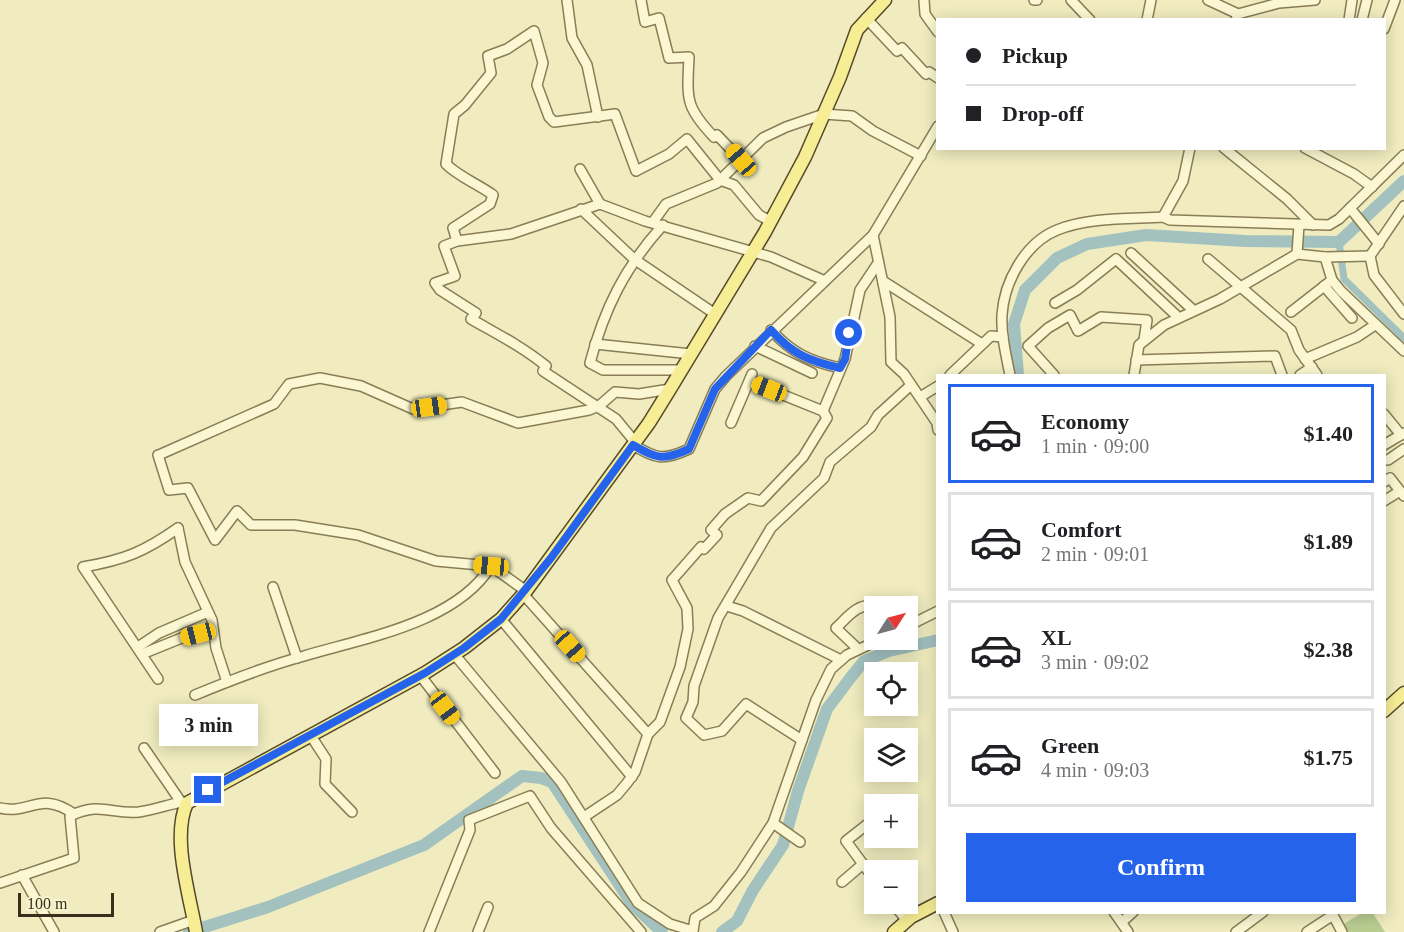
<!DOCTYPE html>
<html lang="en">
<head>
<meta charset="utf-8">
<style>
  body { margin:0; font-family:Georgia,serif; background:#f6f6f6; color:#202124; height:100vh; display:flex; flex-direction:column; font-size:22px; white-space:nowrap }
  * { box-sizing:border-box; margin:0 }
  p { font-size:20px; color:#757577 }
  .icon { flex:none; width:33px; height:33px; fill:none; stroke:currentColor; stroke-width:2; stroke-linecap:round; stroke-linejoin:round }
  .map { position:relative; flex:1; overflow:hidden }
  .details { position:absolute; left:936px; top:374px; width:450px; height:540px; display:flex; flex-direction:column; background:#fff; border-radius:0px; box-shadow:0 3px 15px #0003 }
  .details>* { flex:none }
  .banner { position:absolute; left:936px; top:18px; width:450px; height:132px; border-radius:0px; box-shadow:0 3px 15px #0003; display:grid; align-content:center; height:132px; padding:0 30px; background:#fff }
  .needle { width:39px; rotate:54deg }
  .fabs { position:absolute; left:864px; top:596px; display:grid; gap:12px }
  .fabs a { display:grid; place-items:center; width:54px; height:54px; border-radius:0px; background:#fff; box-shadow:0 3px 15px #0003; font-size:30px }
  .scale { position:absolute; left:18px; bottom:15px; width:96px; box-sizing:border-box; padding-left:6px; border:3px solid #38301c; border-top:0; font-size:16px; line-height:21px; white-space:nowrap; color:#38301c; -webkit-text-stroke:4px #f7f4cf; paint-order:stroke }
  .end { position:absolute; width:27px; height:27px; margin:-14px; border:8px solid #2563eb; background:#fff; box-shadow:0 0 0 3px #fff }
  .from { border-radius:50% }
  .bubble { position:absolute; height:42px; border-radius:0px; background:#fff; box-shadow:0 3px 15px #0003; font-size:20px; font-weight:700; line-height:42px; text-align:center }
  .car { position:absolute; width:18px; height:36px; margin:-18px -9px; border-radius:8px; box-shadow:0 0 4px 2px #0007; background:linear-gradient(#f5c518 24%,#345 0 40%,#f5c518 0 76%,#345 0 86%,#f5c518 0) }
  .banner b { display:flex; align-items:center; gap:21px; height:57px; font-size:22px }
  .banner b+b { border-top:2px solid #e0e0e0 }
  .banner i { width:15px; height:15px; background:#202124 }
  ul { padding:10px 0 0; list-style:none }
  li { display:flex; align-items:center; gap:18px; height:99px; margin:0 12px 9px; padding:0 18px; border:3px solid #e0e0e0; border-radius:0px }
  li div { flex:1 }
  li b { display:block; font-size:22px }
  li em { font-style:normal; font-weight:700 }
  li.selected { border-color:#2563eb }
  li>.icon { width:54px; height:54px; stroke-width:1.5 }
  .primary-button { display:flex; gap:12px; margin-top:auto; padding:12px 30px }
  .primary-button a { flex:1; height:69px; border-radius:0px; background:#2563eb; color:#fff; font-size:24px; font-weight:700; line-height:69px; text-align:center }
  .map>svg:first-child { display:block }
  .green { fill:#bace92 }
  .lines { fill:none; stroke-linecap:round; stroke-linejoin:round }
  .canal { stroke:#a2c1bf; stroke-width:7 }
  .river { stroke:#a2c1bf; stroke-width:12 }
  .minor-casing { stroke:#897d56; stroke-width:12 }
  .major-casing { stroke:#57492b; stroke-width:15 }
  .minor { stroke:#faf7d2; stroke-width:9 }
  .major { stroke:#f6ed94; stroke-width:12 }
  .route { stroke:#2563eb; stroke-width:8 }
</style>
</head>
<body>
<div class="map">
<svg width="1404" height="932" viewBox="0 0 1404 932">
  <rect width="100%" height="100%" fill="#f0ecbf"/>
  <path class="green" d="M1363,912H1372L1385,932H1342L1339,927Z"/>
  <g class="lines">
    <path class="canal" d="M1339,242L1344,279L1404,338"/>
    <g class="river">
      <path d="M1018,375L1014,324L1025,290L1057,258L1087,244L1146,235L1245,241L1339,242L1404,181"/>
      <path d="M189,932L268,907L424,845L522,776L541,778L552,782L632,904L662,932"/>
      <path d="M722,932L737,921L753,890L783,845L798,791L827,709L851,677L864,661L889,651L938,640"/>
    </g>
    <defs>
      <g id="minor">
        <path d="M567,0L572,38L587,65L598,117"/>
        <path d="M641,0L645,22L659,18L669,58L689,57C687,99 685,107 714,137L717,135L741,160"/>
        <path d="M924,0L925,14L938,32"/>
        <path d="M1034,0H1037"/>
        <path d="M1071,0L1090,20"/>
        <path d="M1208,0L1238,14"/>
        <path d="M866,18L897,51L902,48L926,74L929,72L938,78"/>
        <path d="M1147,20L1151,0"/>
        <path d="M1236,20L1238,14L1279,3L1315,0"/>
        <path d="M1349,20L1352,0"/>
        <path d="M1362,20L1367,0"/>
        <path d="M1384,29L1395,0"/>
        <path d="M1190,148L1183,181L1163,217L1170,220L1329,225L1339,219L1404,155"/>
        <path d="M1224,148L1287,199L1313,225"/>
        <path d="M1305,148L1354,174L1372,187"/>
        <path d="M580,169L600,204"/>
        <path d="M1404,206L1370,256L1374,275L1404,314"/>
        <path d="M1350,208L1379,244"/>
        <path d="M581,209L634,259L715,314"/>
        <path d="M653,222L666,204L717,183L763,138L786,127L824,114L852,116L873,131L921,156"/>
        <path d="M663,225C625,267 604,309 590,363L603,370H681"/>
        <path d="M873,235L890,317L891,362L904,374L937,423L938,430"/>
        <path d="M457,241L453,228L490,204L493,195C478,184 459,177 446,164L454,114L465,105L491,73L488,56L507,49L534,31L543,63L537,85L549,117L554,122L615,114L636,171L669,154L687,139L720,180L734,185L759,215L770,221"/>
        <path d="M1131,253L1193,310"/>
        <path d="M1297,254L1299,225"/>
        <path d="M1325,257L1370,256"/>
        <path d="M1208,259L1291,330L1299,350L1317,375"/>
        <path d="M883,281L982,344"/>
        <path d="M1324,286L1352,318"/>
        <path d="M1055,303L1077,290L1116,259L1178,317"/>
        <path d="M1291,312L1332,280"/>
        <path d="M771,330C792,353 809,361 840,368"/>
        <path d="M595,344L691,354"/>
        <path d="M755,346L812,373"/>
        <path d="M1305,359L1357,337L1375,325"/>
        <path d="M1136,360L1275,356L1282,375"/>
        <path d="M950,375L991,336L1003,337"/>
        <path d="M1010,375C1006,355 1001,335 1002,315C1004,282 1025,243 1057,230C1089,217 1130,219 1163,217"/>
        <path d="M1054,375L1028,346L1048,328L1070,315L1078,331L1101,317L1147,320L1144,340"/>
        <path d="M1134,375L1139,345L1164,325L1220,299L1297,254L1325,257L1332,280L1341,291L1404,351"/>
        <path d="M1300,375L1312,367"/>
        <path d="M751,382L823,411"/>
        <path d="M920,397L938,386"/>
        <path d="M1384,414L1401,435"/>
        <path d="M731,423L752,374"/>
        <path d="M635,442L616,419L543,371L546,366C523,347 497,334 471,319L476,313L440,290L435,283L455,276L444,246L457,241L511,234L600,204L645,221L771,257L825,281"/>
        <path d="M633,445C657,459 663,461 689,449L715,389L726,376L873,235L938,126"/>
        <path d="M1384,445L1404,433"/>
        <path d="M161,454L274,404L289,384L320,378L361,386L413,409L462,402L518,423L589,410L599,406L615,392L639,394L670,389"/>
        <path d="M158,455L169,490L188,488L215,540L237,511L251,525H295L358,535L436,561L491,566L526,591"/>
        <path d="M1388,460L1404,449"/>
        <path d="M1384,482L1390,478L1404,496"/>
        <path d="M1384,501L1400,491"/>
        <path d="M178,528L185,562L212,620L216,648L227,682"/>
        <path d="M273,587L297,658"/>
        <path d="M523,594L648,734"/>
        <path d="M727,606L743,611L841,660"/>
        <path d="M501,619L632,777"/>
        <path d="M908,626L938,611"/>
        <path d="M138,647L159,633L208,612"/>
        <path d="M858,649L836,628C848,617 857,603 875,606"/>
        <path d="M142,654L184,637L213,630"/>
        <path d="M454,654L561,782L638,903L670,924L693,931L695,918L714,906L741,872L773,823L816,700L831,669L847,655L881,639"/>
        <path d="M420,675L495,773"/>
        <path d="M158,679L83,567C124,560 144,552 178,528"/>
        <path d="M195,695C231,680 267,666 304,656C364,638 456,623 491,566"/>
        <path d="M311,736L326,759L325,784L352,812"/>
        <path d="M802,740L746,704L722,731L704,735L686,718L693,702L694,686L718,618L771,528L824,478L830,462L871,427L878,415L911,385"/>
        <path d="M144,748L181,802"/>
        <path d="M0,808C30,815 40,790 74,814"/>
        <path d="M584,817L617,795L627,783L635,772L648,734L660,722L680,667L688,629L687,608L672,580L701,547L704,549L717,535L711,530L725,514L748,498L761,501L803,457L827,418L823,411L845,359L860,290L878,263"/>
        <path d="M874,819L846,841L874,879"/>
        <path d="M773,823L800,842"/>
        <path d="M22,875L54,932"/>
        <path d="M842,882L863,864"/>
        <path d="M0,883L74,858L70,816C101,801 112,815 139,812C153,810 167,805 181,802L187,803"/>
        <path d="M893,903L907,921"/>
        <path d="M944,912L953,932"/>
        <path d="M1114,912L1128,932"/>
        <path d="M1122,922L1133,912"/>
        <path d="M160,932L194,920"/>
        <path d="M429,932L470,830L469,820L530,796L551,828L641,932"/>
        <path d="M478,932L488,907"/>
        <path d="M1236,932L1263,912"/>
        <path d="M1307,932L1333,915L1342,932"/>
      </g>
      <g id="major">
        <path d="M1384,711L1404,693"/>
        <path d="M196,932C190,896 171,837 187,803L425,673L464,648L501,619L526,591L649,423L670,389L765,232L805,157L840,77L857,30L885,0"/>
        <path d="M894,932L911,917L938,903"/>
      </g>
    </defs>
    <use href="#minor" class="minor-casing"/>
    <use href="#major" class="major-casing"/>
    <use href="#minor" class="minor"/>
    <use href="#major" class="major"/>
  </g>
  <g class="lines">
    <path class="route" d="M208,790L425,673L464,648L501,619L551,558L633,445C657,459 663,461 689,449L715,389L771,330C792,354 809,361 840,368L845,359L849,333"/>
  </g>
</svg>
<div class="fabs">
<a><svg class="needle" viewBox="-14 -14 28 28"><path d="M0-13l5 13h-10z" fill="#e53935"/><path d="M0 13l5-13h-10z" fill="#757577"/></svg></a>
<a><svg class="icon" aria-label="locate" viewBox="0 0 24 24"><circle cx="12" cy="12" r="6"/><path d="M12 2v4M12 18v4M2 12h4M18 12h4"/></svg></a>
<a><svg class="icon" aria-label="layers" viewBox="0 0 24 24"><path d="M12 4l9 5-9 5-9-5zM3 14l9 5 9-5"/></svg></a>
<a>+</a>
<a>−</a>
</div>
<div class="scale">100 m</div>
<i class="end from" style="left:849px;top:333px"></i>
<i class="end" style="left:208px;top:790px"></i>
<div class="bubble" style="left:159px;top:704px;width:99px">3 min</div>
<i class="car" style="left:741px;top:160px;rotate:319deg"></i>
<i class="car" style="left:769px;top:389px;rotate:291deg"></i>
<i class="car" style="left:429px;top:407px;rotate:82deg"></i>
<i class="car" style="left:491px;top:566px;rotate:275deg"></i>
<i class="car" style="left:198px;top:634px;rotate:256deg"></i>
<i class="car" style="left:570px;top:646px;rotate:138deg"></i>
<i class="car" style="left:445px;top:708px;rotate:143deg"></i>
<div class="banner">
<b><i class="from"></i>Pickup</b>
<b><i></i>Drop-off</b>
</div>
<section class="details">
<ul>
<li class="selected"><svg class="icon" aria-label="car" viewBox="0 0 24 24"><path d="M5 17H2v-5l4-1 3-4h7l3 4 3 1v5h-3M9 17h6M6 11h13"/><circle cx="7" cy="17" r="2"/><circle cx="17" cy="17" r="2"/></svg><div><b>Economy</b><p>1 min · 09:00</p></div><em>$1.40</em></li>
<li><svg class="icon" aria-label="car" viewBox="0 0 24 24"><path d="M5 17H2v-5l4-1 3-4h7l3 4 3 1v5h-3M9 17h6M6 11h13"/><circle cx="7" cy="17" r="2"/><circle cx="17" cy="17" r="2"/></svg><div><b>Comfort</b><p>2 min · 09:01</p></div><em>$1.89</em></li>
<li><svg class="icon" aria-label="car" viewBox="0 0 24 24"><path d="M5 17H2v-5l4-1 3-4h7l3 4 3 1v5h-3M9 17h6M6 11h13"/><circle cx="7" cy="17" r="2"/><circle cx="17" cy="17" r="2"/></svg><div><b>XL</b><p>3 min · 09:02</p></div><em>$2.38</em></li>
<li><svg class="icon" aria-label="car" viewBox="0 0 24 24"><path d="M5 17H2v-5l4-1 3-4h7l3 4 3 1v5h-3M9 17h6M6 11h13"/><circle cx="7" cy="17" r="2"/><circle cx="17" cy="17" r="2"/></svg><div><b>Green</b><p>4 min · 09:03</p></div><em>$1.75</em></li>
</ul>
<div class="primary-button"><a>Confirm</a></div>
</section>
</div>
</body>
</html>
